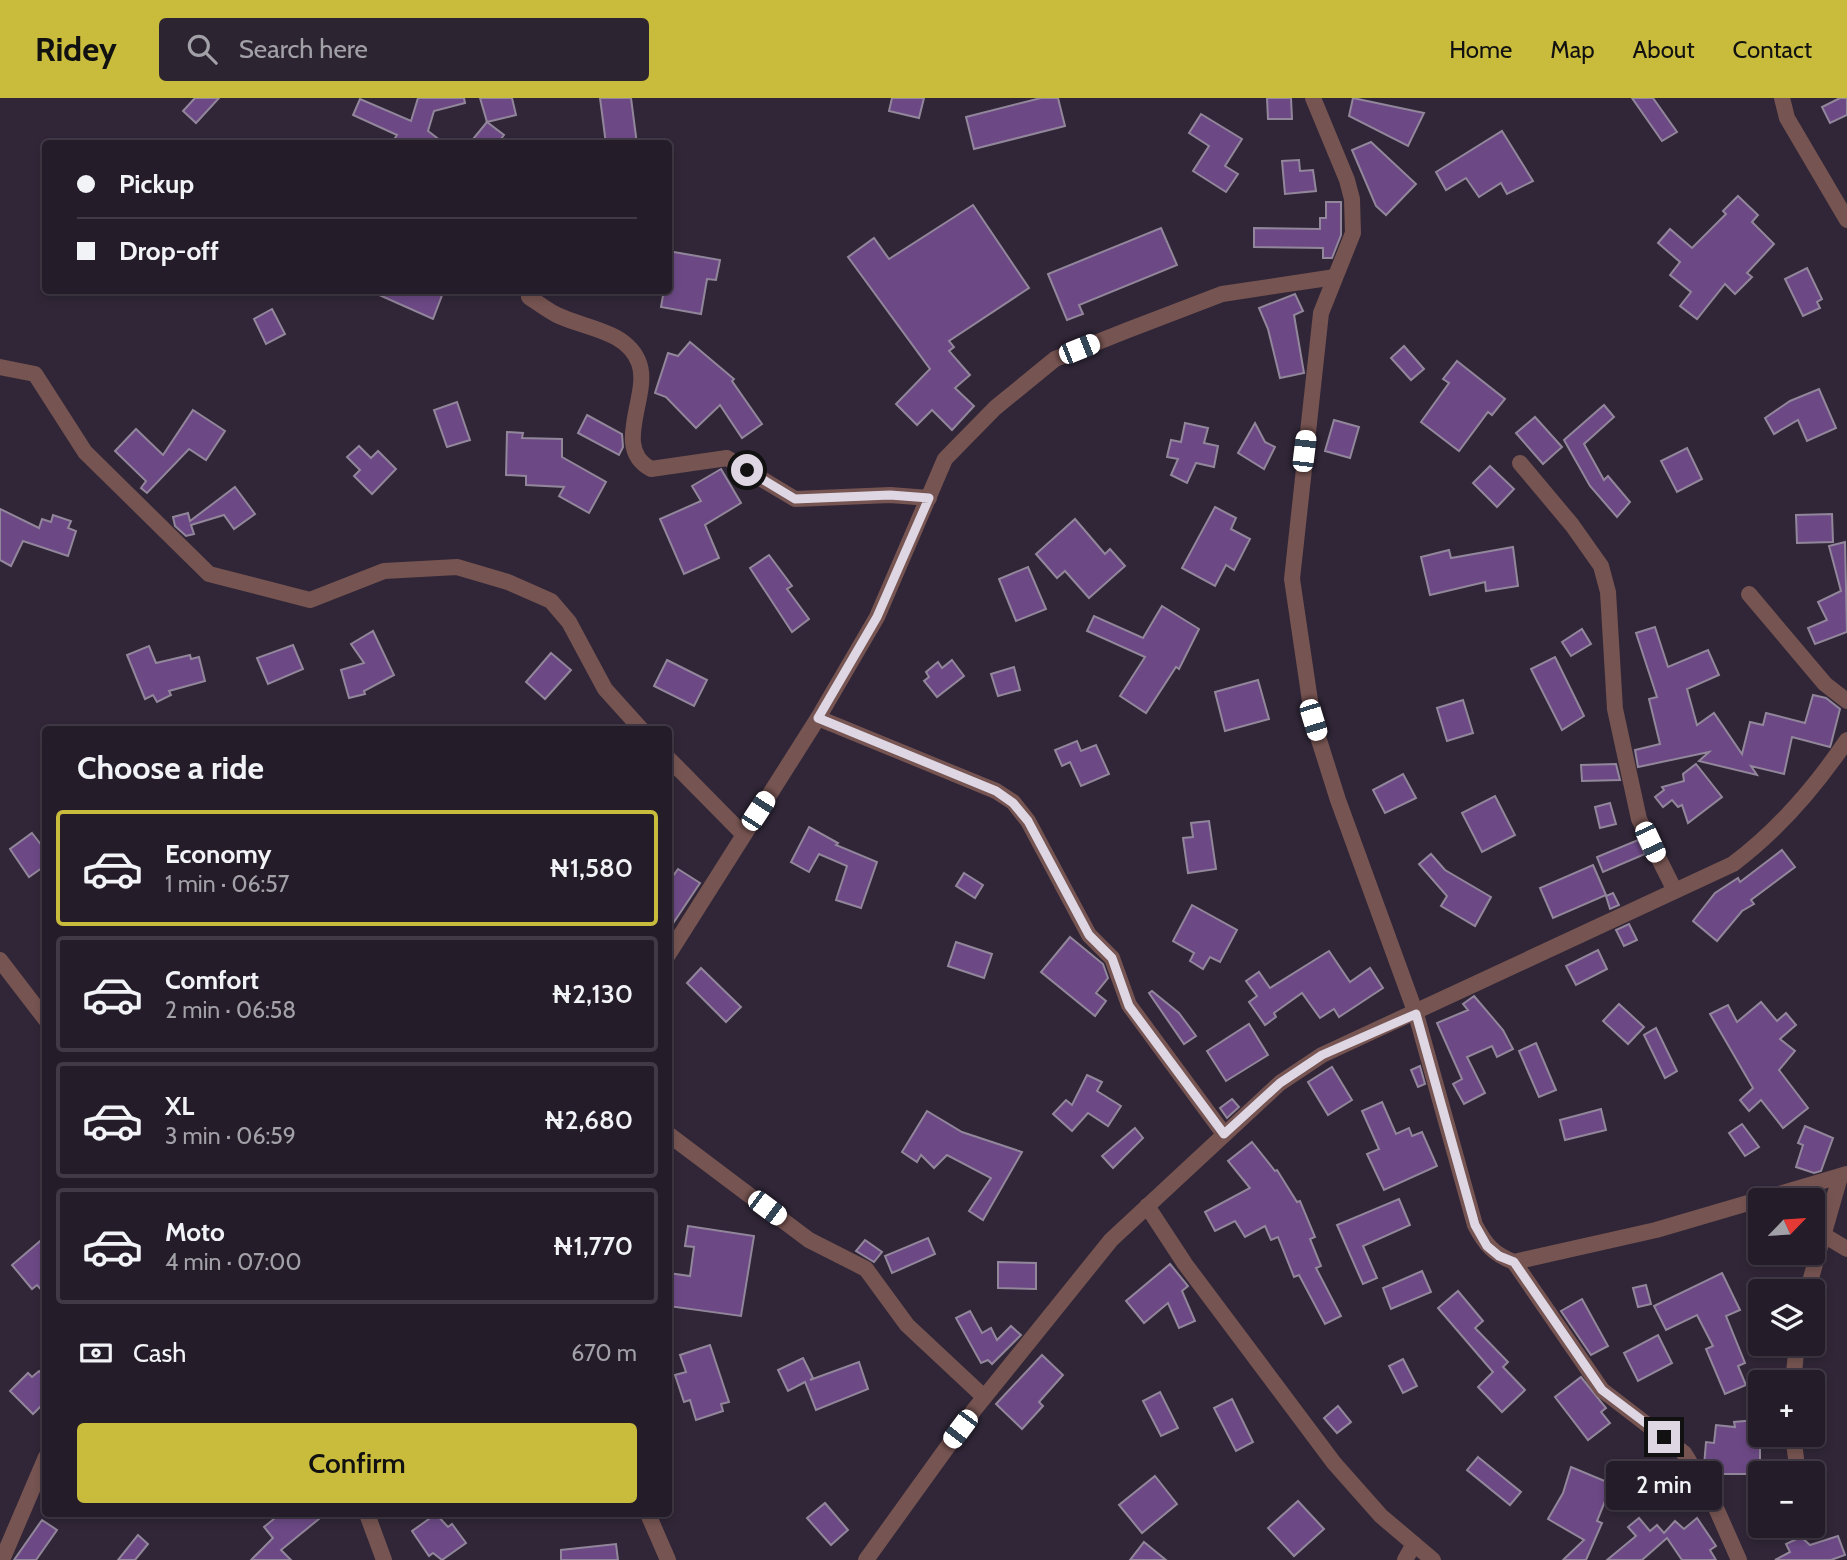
<!DOCTYPE html>
<html lang="en">
<head>
<meta charset="utf-8">
<style>
  body { margin:0; font-family:Cabin,sans-serif; background:#2c2531; color:#f1f3f6; height:100vh; display:flex; flex-direction:column; font-size:26px; white-space:nowrap }
  * { box-sizing:border-box; margin:0 }
  p { font-size:23px; color:#a3a1a8 }
  .icon { flex:none; width:38px; height:38px; fill:none; stroke:currentColor; stroke-width:2; stroke-linecap:round; stroke-linejoin:round }
  .map { position:relative; flex:1; overflow:hidden }
  .details { position:absolute; left:42px; top:628px; width:630px; height:791px; display:flex; flex-direction:column; background:#241c29; border-radius:7px; box-shadow:0 4px 10px #0003,0 0 0 2px #413a46 }
  .details>* { flex:none }
  .hud { position:absolute; left:42px; top:42px; width:630px; height:154px; border-radius:7px; box-shadow:0 4px 10px #0003,0 0 0 2px #413a46; display:grid; align-content:center; height:154px; padding:0 35px; background:#241c29 }
  .needle { width:46px; rotate:65deg }
  .fabs { position:absolute; left:1748px; top:1090px; display:grid; gap:14px }
  .fabs a { display:grid; place-items:center; width:77px; height:77px; border-radius:7px; background:#241c29; box-shadow:0 4px 10px #0003,0 0 0 2px #413a46; font-size:35px }
  .end { position:absolute; width:32px; height:32px; margin:-16px; border:9px solid #ded7e3; background:#111; box-shadow:0 0 0 4px #111 }
  .from { border-radius:50% }
  .bubble { position:absolute; height:49px; border-radius:7px; background:#241c29; box-shadow:0 4px 10px #0003,0 0 0 2px #413a46; font-size:23px; font-weight:600; line-height:49px; text-align:center }
  .car { position:absolute; width:21px; height:42px; margin:-21px -10px; border-radius:9px; box-shadow:0 0 5px 2px #0007; background:linear-gradient(#fff 24%,#345 0 40%,#fff 0 76%,#345 0 86%,#fff 0) }
  .hud b { display:flex; align-items:center; gap:24px; height:66px; font-size:26px }
  .hud b+b { border-top:2px solid #413a46 }
  .hud i { width:18px; height:18px; background:#f1f3f6 }
  ul { padding:0; list-style:none }
  li { display:flex; align-items:center; gap:21px; height:116px; margin:0 14px 10px; padding:0 21px; border:4px solid #413a46; border-radius:7px }
  li div { flex:1 }
  li b { display:block; font-size:26px }
  li em { font-style:normal; font-weight:600 }
  li.selected { border-color:#c9bb3b }
  li>.icon { width:63px; height:63px; stroke-width:1.5 }
  h2 { padding:0 35px; font-size:32px; line-height:84px }
  .pay { display:flex; align-items:center; gap:18px; height:77px; padding:0 35px; font-size:26px }
  .pay p { margin-inline-start:auto }
  .button { display:flex; gap:14px; margin-top:auto; padding:14px 35px }
  .button a { flex:1; height:80px; border-radius:7px; background:#c9bb3b; color:#111; font-size:28px; font-weight:600; line-height:80px; text-align:center }
  header { display:flex; align-items:center; gap:42px; box-sizing:border-box; height:98px; padding:0 35px; background:#c9bb3b; color:#111 }
  header strong { font-size:33px }
  nav { display:flex; gap:38px; margin-inline-start:auto; font-size:24px }
  .search { width:490px; height:63px; background:#2c2531; display:flex; align-items:center; gap:18px; box-sizing:border-box; padding:0 24px; border-radius:7px; color:#a3a1a8; font-size:26px }
  .map>svg:first-child { display:block }
  .building { fill:#6c4985; stroke:#92869b; stroke-width:2 }
  .lines { fill:none; stroke-linecap:round; stroke-linejoin:round }
  .minor { stroke:#765451; stroke-width:16 }
  .route { stroke:#ded7e3; stroke-width:9 }
</style>
</head>
<body>
<header>
<strong>Ridey</strong>
<div class="search"><svg class="icon" aria-label="search" viewBox="0 0 24 24"><circle cx="10" cy="10" r="6"/><path d="M15 15l6 6"/></svg>Search here</div>
<nav><a>Home</a><a>Map</a><a>About</a><a>Contact</a></nav>
</header>
<div class="map">
<svg width="1847" height="1462" viewBox="0 0 1847 1462">
  <rect width="100%" height="100%" fill="#302637"/>
  <g class="building">
    <path d="M195,0H219L196,25L183,13Z"/>
    <path d="M418,0H464L465,5L434,13L428,33L445,46H391L397,37L353,17L360,1L411,23Z"/>
    <path d="M480,0H512L516,17L487,24L504,37L497,46H469L487,24Z"/>
    <path d="M600,0H631L637,46H606Z"/>
    <path d="M892,0H924L919,20L889,13Z"/>
    <path d="M1041,0H1058L1065,28L974,51L966,19Z"/>
    <path d="M1267,0H1291L1292,21H1268Z"/>
    <path d="M1353,0L1424,15L1408,48L1349,18Z"/>
    <path d="M1632,0H1653L1677,34L1662,43Z"/>
    <path d="M1840,0H1847V17L1830,25L1822,9Z"/>
    <path d="M1201,16L1242,41L1225,68L1238,76L1226,94L1193,73L1209,48L1189,35Z"/>
    <path d="M1502,33L1533,83L1507,96L1501,85L1479,99L1466,80L1446,92L1436,74Z"/>
    <path d="M1371,44L1416,86L1386,117L1376,108L1352,52Z"/>
    <path d="M1299,62L1300,73L1313,72L1316,93L1285,96L1282,63Z"/>
    <path d="M1738,98L1758,117L1752,124L1774,146L1747,175L1752,179L1735,196L1725,186L1697,221L1680,208L1691,194L1670,177L1680,164L1658,145L1670,131L1692,150L1726,116L1723,113Z"/>
    <path d="M1326,104H1341V137L1332,160H1323V150L1254,149V130L1320,131V120H1326Z"/>
    <path d="M973,107L1029,190L949,243L954,249L949,253L970,277L955,290L974,308L952,332L932,312L917,327L896,306L930,271L848,159L874,140L889,161Z"/>
    <path d="M1161,130L1177,167L1079,207L1083,216L1067,222L1048,176Z"/>
    <path d="M668,153L720,162L716,182L707,181L701,216L661,209L664,192H668Z"/>
    <path d="M1807,170L1822,201L1817,204L1820,210L1803,218L1785,181Z"/>
    <path d="M368,192H444L433,221Z"/>
    <path d="M1295,196L1303,213L1294,217L1304,275L1280,280L1268,231L1259,210Z"/>
    <path d="M272,211L285,236L266,246L254,221Z"/>
    <path d="M690,244L734,281L732,283L762,326L742,340L720,307L696,330L666,299L655,295L668,255L678,258Z"/>
    <path d="M1404,248L1424,271L1411,282L1391,260Z"/>
    <path d="M1457,263L1505,301L1492,317L1488,314L1459,353L1421,324L1449,285L1443,281Z"/>
    <path d="M1819,291L1836,330L1807,343L1798,322L1774,336L1765,320L1790,303Z"/>
    <path d="M457,304L470,342L447,349L434,312Z"/>
    <path d="M1604,307L1614,319L1584,346L1604,382L1608,378L1630,404L1617,419L1590,388L1564,342Z"/>
    <path d="M193,312L225,333L206,362L189,351L147,395L141,390L146,383L115,353L136,331L163,357Z"/>
    <path d="M587,317L622,336L623,349L619,357L578,335Z"/>
    <path d="M1535,319L1562,349L1543,366L1516,335Z"/>
    <path d="M1334,322L1359,329L1350,360L1325,353Z"/>
    <path d="M1185,325L1208,330L1204,345L1218,348L1214,369L1196,365L1187,385L1171,377L1178,361L1167,359L1171,342L1181,344Z"/>
    <path d="M1255,325L1265,344L1275,349L1264,371L1238,355Z"/>
    <path d="M507,334L523,335L522,340L562,341V359L606,384L589,415L559,398L564,389L526,387V378L506,377Z"/>
    <path d="M359,348L371,360L378,353L396,371L372,396L354,378L360,372L347,359Z"/>
    <path d="M1687,350L1702,381L1677,394L1661,363Z"/>
    <path d="M1490,368L1514,391L1497,409L1473,385Z"/>
    <path d="M721,371L741,405L705,427L719,460L684,476L660,421L701,403L692,388Z"/>
    <path d="M235,389L255,416L234,431L224,417L191,427L194,436L186,438L175,428L173,419L188,415L190,423Z"/>
    <path d="M1215,409L1236,420L1231,431L1250,441L1234,472L1226,467L1215,488L1182,470Z"/>
    <path d="M0,411L39,430L42,421L51,424L53,417L71,423L68,430L76,433L68,458L23,443L11,468L0,462Z"/>
    <path d="M1832,416L1833,444L1797,445L1796,417Z"/>
    <path d="M1075,421L1105,456L1110,451L1125,468L1089,500L1065,473L1057,480L1036,456Z"/>
    <path d="M1845,444L1847,534L1815,546L1808,530L1827,522L1818,504L1841,493L1829,448Z"/>
    <path d="M1513,449L1518,488L1486,493L1485,484L1430,497L1421,459L1449,452L1451,460Z"/>
    <path d="M769,457L792,488L787,491L809,521L792,534L750,470Z"/>
    <path d="M1028,469L1046,511L1016,523L999,481Z"/>
    <path d="M1162,508L1199,531L1179,571L1176,569L1146,615L1120,598L1145,559L1087,533L1094,518L1143,540Z"/>
    <path d="M1655,529L1668,569L1708,552L1719,577L1687,591L1697,627L1714,615L1742,656L1750,624L1763,627L1766,615L1805,625L1813,597L1826,600L1840,611L1831,646L1830,649L1792,639L1784,676L1751,668L1757,677L1699,663L1709,654L1638,669L1635,652L1660,646L1649,601L1657,599L1636,535Z"/>
    <path d="M1582,531L1591,546L1571,558L1562,544Z"/>
    <path d="M373,533L394,577L364,593L365,596L349,600L341,572L364,565L351,546Z"/>
    <path d="M293,547L303,571L268,586L257,560Z"/>
    <path d="M149,548L156,565L190,557L191,561L199,559L205,583L169,593L171,597L157,604L153,597L145,601L127,557Z"/>
    <path d="M551,555L571,572L545,601L526,584Z"/>
    <path d="M1555,559L1584,618L1562,632L1531,571Z"/>
    <path d="M667,562L707,582L694,608L654,588Z"/>
    <path d="M952,562L964,578L937,599L924,583L929,579L926,574L938,564L942,570Z"/>
    <path d="M1014,569L1020,592L998,598L991,576Z"/>
    <path d="M1258,582L1269,621L1225,633L1215,594Z"/>
    <path d="M1463,602L1473,635L1447,643L1437,610Z"/>
    <path d="M1077,643L1081,653L1096,647L1109,676L1081,688L1070,664L1062,668L1055,652Z"/>
    <path d="M1616,666L1620,682L1582,683L1581,667Z"/>
    <path d="M1696,666L1722,699L1688,725L1682,707L1678,709L1672,702L1663,709L1655,699L1664,692L1662,689L1684,683L1683,676Z"/>
    <path d="M1403,676L1416,700L1385,715L1373,692Z"/>
    <path d="M1495,698L1515,737L1482,754L1462,715Z"/>
    <path d="M1610,705L1616,726L1600,730L1595,709Z"/>
    <path d="M1209,723L1216,771L1188,775L1183,740L1193,739L1191,725Z"/>
    <path d="M809,729L838,745L836,747L877,764L861,810L836,802L847,768L819,756L809,774L791,764Z"/>
    <path d="M32,735L46,753V767L29,779L10,751Z"/>
    <path d="M1638,742L1645,756L1603,774L1597,759Z"/>
    <path d="M1782,752L1795,769L1751,802L1754,806L1742,813L1717,843L1693,823L1715,795L1738,780L1740,784Z"/>
    <path d="M1431,756L1445,772L1491,799L1475,828L1441,808L1447,798L1419,766Z"/>
    <path d="M1593,767L1606,797L1553,820L1540,790Z"/>
    <path d="M678,771L700,785L668,833V785Z"/>
    <path d="M964,775L983,787L975,800L956,788Z"/>
    <path d="M1613,795L1619,807L1610,811L1606,798Z"/>
    <path d="M1192,807L1237,832L1220,864L1210,859L1203,871L1190,863L1194,855L1173,843Z"/>
    <path d="M1629,826L1637,842L1624,848L1616,832Z"/>
    <path d="M1070,839L1103,866L1108,880L1096,895L1106,903L1095,918L1041,874Z"/>
    <path d="M956,844L992,856L984,880L948,868Z"/>
    <path d="M1598,852L1607,871L1576,887L1566,868Z"/>
    <path d="M1329,853L1350,884L1370,870L1383,890L1339,919L1334,911L1320,920L1302,895L1274,915L1276,919L1265,927L1249,904L1257,898L1246,883L1259,874L1270,890Z"/>
    <path d="M701,870L741,909L726,924L687,885Z"/>
    <path d="M1152,893L1179,915L1196,938L1184,946L1149,895Z"/>
    <path d="M1474,898L1503,932L1513,951L1497,959L1492,948L1467,959L1485,995L1464,1006L1453,986L1462,981L1437,925L1468,912L1463,906Z"/>
    <path d="M1761,904L1777,923L1786,915L1796,927L1780,941L1795,953L1779,972L1808,1010L1783,1030L1761,1002L1749,1013L1740,1002L1753,990L1710,916L1728,907L1737,924Z"/>
    <path d="M1619,906L1644,929L1628,946L1603,923Z"/>
    <path d="M1249,926L1268,957L1226,983L1207,953Z"/>
    <path d="M1656,930L1677,973L1665,980L1644,937Z"/>
    <path d="M1536,945L1556,992L1539,999L1519,953Z"/>
    <path d="M1420,968L1425,986L1418,989L1411,972Z"/>
    <path d="M1332,969L1352,1002L1328,1017L1308,984Z"/>
    <path d="M1087,977L1102,984L1097,993L1121,1008L1108,1028L1088,1015L1072,1033L1053,1016L1066,1002L1072,1007Z"/>
    <path d="M1232,1001L1239,1009L1227,1020L1220,1010Z"/>
    <path d="M1382,1004L1396,1036L1409,1030L1412,1038L1422,1034L1437,1068L1384,1092L1367,1056L1379,1051L1362,1013Z"/>
    <path d="M1601,1011L1606,1032L1565,1042L1560,1022Z"/>
    <path d="M927,1013L962,1034L1022,1054L983,1122L969,1113L991,1080L947,1057L934,1070L921,1057L917,1064L902,1054Z"/>
    <path d="M1742,1026L1759,1049L1745,1058L1729,1035Z"/>
    <path d="M1805,1028L1833,1040L1821,1073L1814,1075L1796,1069L1803,1047L1798,1045Z"/>
    <path d="M1135,1030L1143,1040L1113,1070L1102,1058Z"/>
    <path d="M1252,1044L1275,1073L1277,1072L1297,1104L1300,1103L1315,1139L1310,1141L1321,1168L1316,1170L1341,1218L1325,1226L1299,1177L1294,1179L1278,1139L1271,1142L1265,1128L1245,1139L1235,1123L1215,1133L1205,1114L1250,1090L1228,1063Z"/>
    <path d="M1399,1101L1410,1127L1363,1148L1377,1180L1363,1186L1337,1127Z"/>
    <path d="M688,1128L754,1138L741,1218L668,1208V1175L690,1178L694,1149L685,1148Z"/>
    <path d="M46,1138V1197L37,1187L32,1191L12,1167Z"/>
    <path d="M928,1140L935,1156L892,1175L885,1158Z"/>
    <path d="M865,1142L882,1154L874,1164L856,1153Z"/>
    <path d="M998,1164L1036,1165V1191L998,1190Z"/>
    <path d="M1170,1166L1188,1188L1182,1193L1195,1223L1179,1230L1168,1205L1144,1225L1126,1203Z"/>
    <path d="M1422,1173L1431,1194L1391,1211L1383,1190Z"/>
    <path d="M1722,1175L1740,1212L1726,1218L1745,1265L1738,1268L1746,1287L1725,1296L1706,1251L1713,1248L1697,1217L1666,1232L1654,1208Z"/>
    <path d="M1646,1187L1651,1206L1638,1209L1633,1190Z"/>
    <path d="M1458,1193L1483,1223L1475,1230L1508,1264L1503,1269L1525,1292L1502,1314L1478,1289L1493,1274L1438,1210Z"/>
    <path d="M1582,1201L1608,1248L1591,1257L1561,1213Z"/>
    <path d="M970,1213L982,1235L991,1230L997,1242L1011,1228L1021,1237L992,1266L988,1262L981,1265L956,1220Z"/>
    <path d="M1658,1237L1672,1265L1638,1283L1624,1255Z"/>
    <path d="M710,1247L729,1304L721,1306L723,1313L696,1322L690,1302L684,1304L675,1277L686,1274L680,1257Z"/>
    <path d="M1042,1257L1063,1277L1039,1304L1043,1308L1022,1331L996,1306Z"/>
    <path d="M803,1260L813,1280L810,1282L859,1264L868,1291L816,1312L805,1284L788,1293L778,1272Z"/>
    <path d="M1403,1261L1417,1288L1403,1295L1389,1268Z"/>
    <path d="M39,1273L46,1280V1303L33,1316L10,1293L28,1275L32,1279Z"/>
    <path d="M1581,1279L1606,1310L1601,1314L1610,1325L1588,1342L1555,1299Z"/>
    <path d="M1160,1294L1178,1330L1161,1338L1143,1303Z"/>
    <path d="M1232,1301L1253,1344L1236,1353L1214,1310Z"/>
    <path d="M1338,1308L1351,1324L1337,1335L1324,1320Z"/>
    <path d="M1756,1322L1760,1323V1376H1717L1716,1369L1704,1368L1706,1344L1714,1345L1716,1327L1735,1329L1734,1324Z"/>
    <path d="M1478,1359L1521,1394L1510,1407L1467,1372Z"/>
    <path d="M1571,1369L1612,1386L1597,1423L1602,1425L1586,1462H1563L1584,1442L1548,1421L1563,1395Z"/>
    <path d="M1155,1378L1177,1406L1142,1435L1119,1407Z"/>
    <path d="M1298,1403L1324,1431L1294,1458L1268,1430Z"/>
    <path d="M825,1405L848,1432L831,1447L807,1420Z"/>
    <path d="M280,1416H325L281,1452L291,1462H251L273,1440L264,1429Z"/>
    <path d="M436,1416L448,1429L452,1426L466,1445L442,1462L433,1455L429,1458L412,1433Z"/>
    <path d="M1639,1420L1650,1433L1657,1427L1664,1435L1675,1423L1684,1431L1697,1420L1716,1448L1710,1452L1716,1462H1682L1667,1440L1642,1462H1607L1636,1438L1628,1429Z"/>
    <path d="M42,1422L57,1432L36,1462H14Z"/>
    <path d="M138,1437L148,1446L135,1462H118Z"/>
    <path d="M1838,1438L1845,1457L1831,1462H1775L1790,1454L1786,1446L1801,1439L1810,1447Z"/>
    <path d="M1144,1444L1166,1462H1130Z"/>
    <path d="M616,1446L618,1462H561V1452Z"/>
  </g>
  <g class="lines">
    <g class="minor">
      <path d="M1313,0L1347,82L1352,101L1353,135L1321,215L1292,481L1313,623L1338,702L1416,916L1475,1127C1485,1146 1493,1156 1514,1164L1656,1132L1847,1076"/>
      <path d="M1782,0L1787,20L1847,122"/>
      <path d="M529,199C538,205 547,212 557,217C583,230 627,232 639,265C651,297 611,350 651,371L727,360L795,401L890,397L929,400"/>
      <path d="M0,269L35,276L85,354L209,476L310,502L384,473L457,469L508,484L551,503L569,524L605,591L642,632"/>
      <path d="M1520,365L1572,427L1601,468L1608,494L1615,611L1639,721L1674,791"/>
      <path d="M1749,496L1825,586L1847,603"/>
      <path d="M818,620L996,693L1013,704L1028,723L1089,837L1112,860L1129,907L1224,1036"/>
      <path d="M668,660L743,736"/>
      <path d="M668,857L818,620L877,519L945,361L995,310L1055,261L1128,232L1222,196L1335,179"/>
      <path d="M0,862L46,922"/>
      <path d="M668,1036L809,1142L866,1171L907,1227L984,1299"/>
      <path d="M1147,1108L1185,1166L1334,1365L1381,1418L1433,1462"/>
      <path d="M1822,1136L1847,1151"/>
      <path d="M1514,1164L1602,1292L1684,1355L1712,1401L1739,1462"/>
      <path d="M1807,1194L1840,1079"/>
      <path d="M1793,1284L1797,1246"/>
      <path d="M1793,1337L1798,1376"/>
      <path d="M367,1416L384,1462"/>
      <path d="M648,1416L668,1462"/>
      <path d="M1807,1428L1808,1431"/>
      <path d="M2,1462L46,1359"/>
      <path d="M866,1462L974,1312L1111,1142L1280,985L1322,957L1733,766C1777,733 1816,688 1847,642"/>
      <path d="M1405,1462L1414,1446"/>
    </g>
  </g>
  <g class="lines">
    <path class="route" d="M747,372L795,401L890,397L929,400L877,519L818,620L996,693L1013,705L1028,723L1089,837L1112,860L1129,908L1224,1036L1280,985L1322,957L1416,916L1475,1127L1487,1148L1499,1158L1514,1164L1602,1292L1664,1339"/>
  </g>
</svg>
<div class="fabs">
<a><svg class="needle" viewBox="-14 -14 28 28"><path d="M0-13l5 13h-10z" fill="#e53935"/><path d="M0 13l5-13h-10z" fill="#a3a1a8"/></svg></a>
<a><svg class="icon" aria-label="layers" viewBox="0 0 24 24"><path d="M12 4l9 5-9 5-9-5zM3 14l9 5 9-5"/></svg></a>
<a>+</a>
<a>−</a>
</div>
<i class="end from" style="left:747px;top:372px"></i>
<i class="end" style="left:1664px;top:1339px"></i>
<div class="bubble" style="left:1606px;top:1363px;width:116px">2 min</div>
<i class="car" style="left:1079px;top:251px;rotate:68deg"></i>
<i class="car" style="left:1304px;top:353px;rotate:7deg"></i>
<i class="car" style="left:1313px;top:622px;rotate:163deg"></i>
<i class="car" style="left:758px;top:713px;rotate:33deg"></i>
<i class="car" style="left:1650px;top:744px;rotate:155deg"></i>
<i class="car" style="left:767px;top:1110px;rotate:127deg"></i>
<i class="car" style="left:960px;top:1331px;rotate:217deg"></i>
<div class="hud">
<b><i class="from"></i>Pickup</b>
<b><i></i>Drop-off</b>
</div>
<section class="details">
<h2>Choose a ride</h2>
<ul>
<li class="selected"><svg class="icon" aria-label="car" viewBox="0 0 24 24"><path d="M5 17H2v-5l4-1 3-4h7l3 4 3 1v5h-3M9 17h6M6 11h13"/><circle cx="7" cy="17" r="2"/><circle cx="17" cy="17" r="2"/></svg><div><b>Economy</b><p>1 min · 06:57</p></div><em>₦1,580</em></li>
<li><svg class="icon" aria-label="car" viewBox="0 0 24 24"><path d="M5 17H2v-5l4-1 3-4h7l3 4 3 1v5h-3M9 17h6M6 11h13"/><circle cx="7" cy="17" r="2"/><circle cx="17" cy="17" r="2"/></svg><div><b>Comfort</b><p>2 min · 06:58</p></div><em>₦2,130</em></li>
<li><svg class="icon" aria-label="car" viewBox="0 0 24 24"><path d="M5 17H2v-5l4-1 3-4h7l3 4 3 1v5h-3M9 17h6M6 11h13"/><circle cx="7" cy="17" r="2"/><circle cx="17" cy="17" r="2"/></svg><div><b>XL</b><p>3 min · 06:59</p></div><em>₦2,680</em></li>
<li><svg class="icon" aria-label="car" viewBox="0 0 24 24"><path d="M5 17H2v-5l4-1 3-4h7l3 4 3 1v5h-3M9 17h6M6 11h13"/><circle cx="7" cy="17" r="2"/><circle cx="17" cy="17" r="2"/></svg><div><b>Moto</b><p>4 min · 07:00</p></div><em>₦1,770</em></li>
</ul>
<div class="pay"><svg class="icon" aria-label="cash" viewBox="0 0 24 24"><path d="M3 7h18v10H3z"/><circle cx="12" cy="12" r="2"/></svg>Cash<p>670 m</p></div>
<div class="button"><a>Confirm</a></div>
</section>
</div>
</body>
</html>
